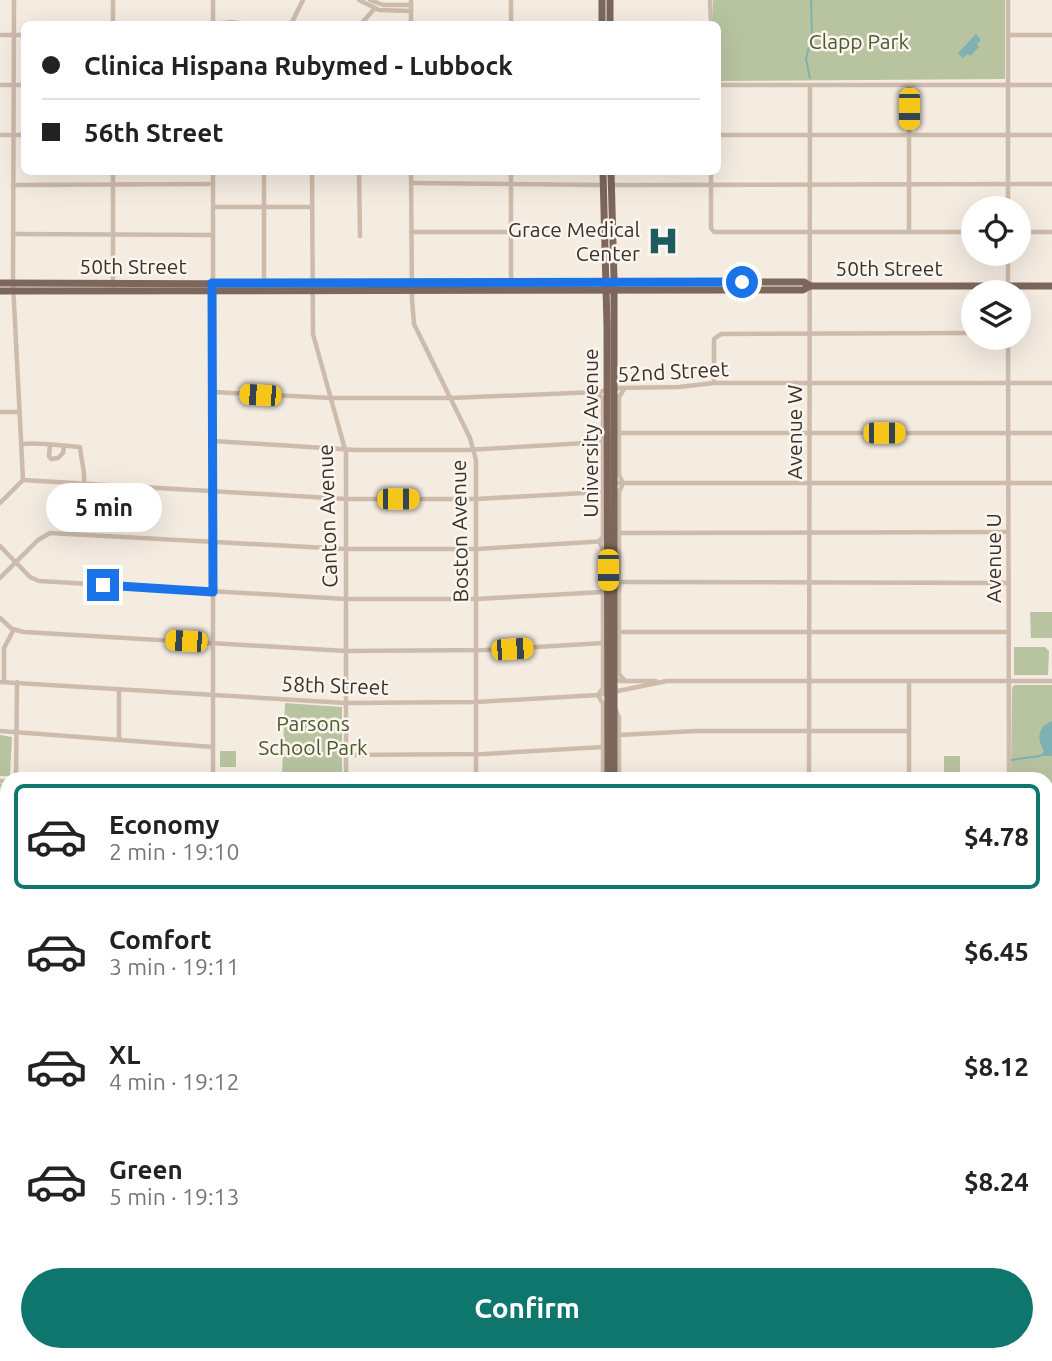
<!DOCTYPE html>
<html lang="en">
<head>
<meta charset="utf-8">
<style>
  body { margin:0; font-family:Ubuntu,sans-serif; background:#f6f6f6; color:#222; height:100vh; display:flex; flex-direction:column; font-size:26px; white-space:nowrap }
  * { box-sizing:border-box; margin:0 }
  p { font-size:23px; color:#767676 }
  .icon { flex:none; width:38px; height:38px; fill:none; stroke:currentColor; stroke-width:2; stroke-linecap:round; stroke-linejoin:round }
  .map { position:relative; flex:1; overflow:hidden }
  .sheet { position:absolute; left:0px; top:772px; width:1054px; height:590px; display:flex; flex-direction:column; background:#fff; border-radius:21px 21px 0 0; box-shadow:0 7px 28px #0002 }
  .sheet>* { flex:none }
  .guide { position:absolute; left:21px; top:21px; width:700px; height:154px; border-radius:10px; box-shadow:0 7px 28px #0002; display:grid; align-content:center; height:154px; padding:0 21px; background:#fff }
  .buttons { position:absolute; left:961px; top:196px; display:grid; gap:14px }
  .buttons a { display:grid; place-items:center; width:70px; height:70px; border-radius:50%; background:#fff; box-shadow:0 7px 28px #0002; font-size:35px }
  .end { position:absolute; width:32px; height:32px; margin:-16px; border:9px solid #1a73e8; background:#fff; box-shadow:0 0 0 4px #fff }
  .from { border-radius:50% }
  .bubble { position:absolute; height:49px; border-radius:24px; background:#fff; box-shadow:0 7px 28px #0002; font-size:23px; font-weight:700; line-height:49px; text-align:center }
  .car { position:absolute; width:21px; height:42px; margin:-21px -10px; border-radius:9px; box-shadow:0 0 5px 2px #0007; background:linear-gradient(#f5c518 24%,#345 0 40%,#f5c518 0 76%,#345 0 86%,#f5c518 0) }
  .guide b { display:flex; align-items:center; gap:24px; height:66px; font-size:26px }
  .guide b+b { border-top:2px solid #e0e0e0 }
  .guide i { width:18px; height:18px; background:#222 }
  ul { padding:12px 0 0; list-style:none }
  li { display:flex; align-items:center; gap:21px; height:105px; margin:0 14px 10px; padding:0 7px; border:4px solid transparent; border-radius:10px }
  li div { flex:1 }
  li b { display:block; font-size:26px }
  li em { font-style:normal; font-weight:700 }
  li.selected { border-color:#0f766e }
  li>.icon { width:63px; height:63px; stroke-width:1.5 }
  .button { display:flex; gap:14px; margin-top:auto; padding:14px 21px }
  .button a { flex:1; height:80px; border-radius:42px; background:#0f766e; color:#fff; font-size:28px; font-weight:700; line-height:80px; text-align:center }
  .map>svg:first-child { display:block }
  .green { fill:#b8c4a0 }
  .water { fill:#7fb0b2 }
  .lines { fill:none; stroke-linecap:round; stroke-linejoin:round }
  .stream { stroke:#7fb0b2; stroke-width:2 }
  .minor { stroke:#cdbbac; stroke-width:4.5 }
  .major { stroke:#7d675c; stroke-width:7 }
  .highway { stroke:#5c4a42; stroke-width:9 }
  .route { stroke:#1a73e8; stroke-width:9 }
  .labels { text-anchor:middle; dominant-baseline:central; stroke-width:5; stroke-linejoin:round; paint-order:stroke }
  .park-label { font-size:21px; fill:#4a5a2e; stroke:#fbf5ee }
  .poi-label { font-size:21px; fill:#3b302b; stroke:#fbf5ee; text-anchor:end }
  .street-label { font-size:21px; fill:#3b302b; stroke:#fbf5ee }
</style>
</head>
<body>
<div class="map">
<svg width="1052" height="1361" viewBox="0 0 1052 1361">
  <rect width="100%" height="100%" fill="#f4ebe1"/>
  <g class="green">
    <path d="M713,0H1005V79L718,81V24H713Z"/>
    <path d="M1030,612H1052V638H1031Z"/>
    <path d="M1014,647H1045L1049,651L1048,675H1014Z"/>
    <path d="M1014,685H1052V810H1047L1046,779H1011L1012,688Z"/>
    <path d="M285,703L342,707V778L282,775Z"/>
    <path d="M0,735L12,737L10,776H0Z"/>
    <rect x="220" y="751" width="16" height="16"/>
    <path d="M944,756H960V773L944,772Z"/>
    <rect x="0" y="784" width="7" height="193"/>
  </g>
  <g class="water">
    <path d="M976,34L981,40L977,44L979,47L970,56L968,54L963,58L958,53Z"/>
    <path d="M1052,721V756H1040L1044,751C1037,739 1037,727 1052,721Z"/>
  </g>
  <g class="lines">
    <g class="stream">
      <path d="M810,78L806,59L812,34L811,0"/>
      <path d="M1011,760L1040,756"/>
      <path d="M0,837L7,838"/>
      <path d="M0,924L7,923"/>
    </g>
    <g class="minor">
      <path d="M113,0V24"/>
      <path d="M213,0V24"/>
      <path d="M359,0L379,10L411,11"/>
      <path d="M370,0L383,5H411"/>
      <path d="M511,0V24"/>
      <path d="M710,0L711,24"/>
      <path d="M1008,0V208"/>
      <path d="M213,24L232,22L245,24"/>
      <path d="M291,24L303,0"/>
      <path d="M361,24L375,8"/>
      <path d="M411,24V0"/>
      <path d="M0,35H24"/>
      <path d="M1008,35H1052"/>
      <path d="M0,85H24"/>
      <path d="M718,85H1052"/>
      <path d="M909,85V232"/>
      <path d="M0,135H24"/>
      <path d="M718,135H1052"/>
      <path d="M113,172V286"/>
      <path d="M213,172V779"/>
      <path d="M312,172L313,334L346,453V779"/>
      <path d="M359,172L360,236"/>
      <path d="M411,172L412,299L414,324L470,438L476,460V779"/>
      <path d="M511,172V283"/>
      <path d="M711,172V228L714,232H973"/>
      <path d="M411,183L603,185"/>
      <path d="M13,185L213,184"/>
      <path d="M612,185L1052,184"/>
      <path d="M213,207H312"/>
      <path d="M411,232H511"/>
      <path d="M1018,232H1052"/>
      <path d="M13,234L213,235"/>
      <path d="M1008,254V292"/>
      <path d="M264,283V172"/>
      <path d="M1008,338L1009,779"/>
      <path d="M714,383V339L721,334L973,333"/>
      <path d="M624,389L619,397V475L623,483L619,492V674L625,681"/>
      <path d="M213,392L331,398H451L597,392L619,388L679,387L714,383H1052"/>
      <path d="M597,392L603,399V537L599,541L603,549V688L598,695L603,704V779"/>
      <path d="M0,412H20"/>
      <path d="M619,433H1052"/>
      <path d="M213,441L356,450H466L603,442"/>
      <path d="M22,444C42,442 60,446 80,447C81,461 85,468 84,483"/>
      <path d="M50,445L49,456L51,459L58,458L63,453L64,446"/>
      <path d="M23,480L346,499H476L603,492"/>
      <path d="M612,483H1052"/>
      <path d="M0,503L23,480L13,283L14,0"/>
      <path d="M619,533L1008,532"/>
      <path d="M0,546L30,577L39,581L346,599H476L603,592"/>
      <path d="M0,578L38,540L50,533L346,549H476L607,541"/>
      <path d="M618,582L1008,583"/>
      <path d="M0,618L12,629L24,632L346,651L485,650L603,643"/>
      <path d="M619,632H1008"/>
      <path d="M614,677L619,681H656"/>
      <path d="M909,681V779"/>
      <path d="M0,682L346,703L476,702L598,695L667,681H1052"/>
      <path d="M4,682V648L14,629"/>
      <path d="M119,689V740"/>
      <path d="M615,707L619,718V779"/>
      <path d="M0,731L213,747"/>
      <path d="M619,735L696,731H909"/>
      <path d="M346,755L484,754L603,747"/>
      <path d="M16,779L17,682"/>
      <path d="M809,779L810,85"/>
      <path d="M0,781L7,782"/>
      <path d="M1046,813H1052"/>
      <path d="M1046,864H1052"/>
      <path d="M1046,914H1052"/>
      <path d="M1046,965H1052"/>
      <path d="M0,980H7"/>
      <path d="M0,1031H7"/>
      <path d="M0,1079H7"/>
      <path d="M1046,1080H1052"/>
      <path d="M0,1131H7"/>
      <path d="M1046,1171H1052"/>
      <path d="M0,1180H7"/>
      <path d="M1046,1215H1052"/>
      <path d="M0,1228H7"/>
      <path d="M1046,1261H1052"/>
      <path d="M1046,1304H1052"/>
    </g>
    <g class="major">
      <path d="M602,0V24"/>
      <path d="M610,24V0"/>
      <path d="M603,172L607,326L608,779"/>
      <path d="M611,172L614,278V779"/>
      <path d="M0,283C268,285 536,282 804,282L810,286"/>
      <path d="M0,291L803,290L810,286H1052"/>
      <path d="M1046,1334H1052"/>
      <path d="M0,1335H7"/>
    </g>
    <g class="highway">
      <path d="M1046,1341H1052"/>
      <path d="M0,1342L7,1343"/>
      <path d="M0,1357L881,1355L1052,1358"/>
    </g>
  </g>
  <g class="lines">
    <path class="route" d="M103,585L213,592L212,283L742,282"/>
  </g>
  <defs>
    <symbol id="hospital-bare" viewBox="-9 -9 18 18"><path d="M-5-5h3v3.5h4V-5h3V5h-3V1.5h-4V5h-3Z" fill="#1f5a5e" stroke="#fbf5ee" stroke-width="2.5" paint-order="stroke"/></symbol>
  </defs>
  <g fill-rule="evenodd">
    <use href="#hospital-bare" x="641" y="219" width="44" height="44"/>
  </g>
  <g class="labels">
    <g class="park-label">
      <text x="859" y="41">Clapp Park</text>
      <text x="313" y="723">Parsons<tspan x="313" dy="24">School Park</tspan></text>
    </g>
    <g class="poi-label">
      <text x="640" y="229">Grace Medical<tspan x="640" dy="24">Center</tspan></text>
    </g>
    <g class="street-label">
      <text x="133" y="266">50th Street</text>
      <text x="889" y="268">50th Street</text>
      <text transform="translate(673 371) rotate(-3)">52nd Street</text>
      <text transform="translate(794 432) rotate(-90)">Avenue W</text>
      <text transform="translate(590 433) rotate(-90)">University Avenue</text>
      <text transform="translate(327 516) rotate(-92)">Canton Avenue</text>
      <text transform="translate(459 531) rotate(-91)">Boston Avenue</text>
      <text transform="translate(993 558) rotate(-90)">Avenue U</text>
      <text transform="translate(335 685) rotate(2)">58th Street</text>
    </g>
  </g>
</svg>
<div class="buttons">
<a><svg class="icon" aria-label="locate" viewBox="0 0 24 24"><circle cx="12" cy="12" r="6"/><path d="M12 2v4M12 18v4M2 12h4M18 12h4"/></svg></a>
<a><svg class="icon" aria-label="layers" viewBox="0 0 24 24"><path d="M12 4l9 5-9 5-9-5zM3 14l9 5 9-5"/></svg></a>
</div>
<i class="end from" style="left:742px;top:282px"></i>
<i class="end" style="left:103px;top:585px"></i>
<div class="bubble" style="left:46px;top:483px;width:116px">5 min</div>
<i class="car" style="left:909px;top:109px;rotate:180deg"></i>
<i class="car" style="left:260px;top:395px;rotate:273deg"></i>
<i class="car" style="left:884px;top:433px;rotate:90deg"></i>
<i class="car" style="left:398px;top:499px;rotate:90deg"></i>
<i class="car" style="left:608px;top:570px;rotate:180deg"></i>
<i class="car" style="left:186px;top:641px;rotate:273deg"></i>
<i class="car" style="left:512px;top:649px;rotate:86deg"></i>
<div class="guide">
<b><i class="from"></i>Clinica Hispana Rubymed - Lubbock</b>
<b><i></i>56th Street</b>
</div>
<section class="sheet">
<ul>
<li class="selected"><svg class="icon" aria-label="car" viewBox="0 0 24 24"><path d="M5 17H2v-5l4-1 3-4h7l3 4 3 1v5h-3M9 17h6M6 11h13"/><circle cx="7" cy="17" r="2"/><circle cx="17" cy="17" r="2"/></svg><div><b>Economy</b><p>2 min · 19:10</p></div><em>$4.78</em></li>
<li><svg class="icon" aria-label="car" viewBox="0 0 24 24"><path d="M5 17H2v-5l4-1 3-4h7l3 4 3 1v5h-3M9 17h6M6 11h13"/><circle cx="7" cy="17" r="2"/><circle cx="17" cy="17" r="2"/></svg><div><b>Comfort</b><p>3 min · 19:11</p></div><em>$6.45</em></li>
<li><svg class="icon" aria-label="car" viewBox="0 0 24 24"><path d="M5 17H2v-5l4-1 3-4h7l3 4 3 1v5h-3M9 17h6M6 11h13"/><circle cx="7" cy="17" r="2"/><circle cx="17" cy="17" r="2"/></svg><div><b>XL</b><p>4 min · 19:12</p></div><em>$8.12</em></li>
<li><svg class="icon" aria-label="car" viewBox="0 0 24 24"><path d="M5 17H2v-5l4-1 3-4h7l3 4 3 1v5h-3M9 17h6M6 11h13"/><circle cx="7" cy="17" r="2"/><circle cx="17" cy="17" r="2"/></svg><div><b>Green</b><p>5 min · 19:13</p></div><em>$8.24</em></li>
</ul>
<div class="button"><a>Confirm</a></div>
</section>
</div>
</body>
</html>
